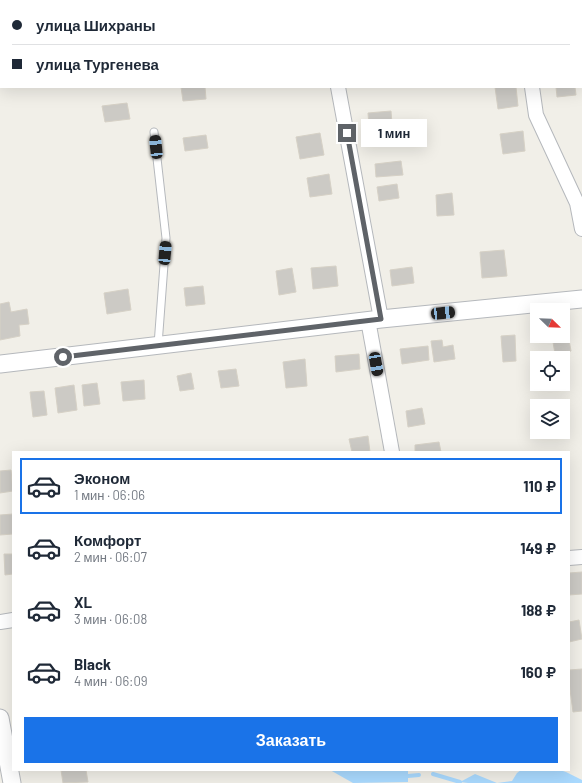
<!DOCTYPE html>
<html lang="ru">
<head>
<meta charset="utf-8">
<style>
  body { margin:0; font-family:Barlow,sans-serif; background:#f2f2f3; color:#1f2937; height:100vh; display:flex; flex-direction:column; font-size:15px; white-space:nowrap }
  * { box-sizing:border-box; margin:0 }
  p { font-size:13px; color:#747a83 }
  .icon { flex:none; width:22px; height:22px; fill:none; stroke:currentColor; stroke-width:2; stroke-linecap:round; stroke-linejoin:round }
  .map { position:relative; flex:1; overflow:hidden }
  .panel { position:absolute; left:12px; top:451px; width:558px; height:320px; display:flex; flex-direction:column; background:#fff; border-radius:0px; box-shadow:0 4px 16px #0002 }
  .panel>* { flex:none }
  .hud { position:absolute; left:0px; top:0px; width:582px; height:88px; box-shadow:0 4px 16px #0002; display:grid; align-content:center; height:88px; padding:0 12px; background:#fff }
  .needle { width:26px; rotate:113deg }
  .tools { position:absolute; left:530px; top:303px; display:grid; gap:8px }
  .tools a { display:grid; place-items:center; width:40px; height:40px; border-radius:0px; background:#fff; box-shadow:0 4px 16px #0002; font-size:20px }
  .end { position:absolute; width:18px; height:18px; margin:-9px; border:5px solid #5f6368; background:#fff; box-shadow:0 0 0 2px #fff }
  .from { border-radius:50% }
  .bubble { position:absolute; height:28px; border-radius:0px; background:#fff; box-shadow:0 4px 16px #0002; font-size:13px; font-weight:700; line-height:28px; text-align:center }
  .car { position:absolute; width:12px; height:24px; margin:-12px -6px; border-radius:5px; box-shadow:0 0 3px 1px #0007; background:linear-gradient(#222 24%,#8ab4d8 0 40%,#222 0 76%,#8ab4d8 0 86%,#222 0) }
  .hud b { display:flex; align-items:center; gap:14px; height:38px; font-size:15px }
  .hud b+b { border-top:1px solid #e0e1e3 }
  .hud i { width:10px; height:10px; background:#1f2937 }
  ul { padding:7px 0 0; list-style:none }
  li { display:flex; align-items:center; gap:12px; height:56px; margin:0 8px 6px; padding:0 4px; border:2px solid transparent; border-radius:0px }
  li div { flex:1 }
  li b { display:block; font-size:15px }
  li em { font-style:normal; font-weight:700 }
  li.active { border-color:#1a73e8 }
  li>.icon { width:36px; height:36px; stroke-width:1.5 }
  .button { display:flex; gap:8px; margin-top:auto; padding:8px 12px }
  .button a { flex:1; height:46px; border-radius:0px; background:#1a73e8; color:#fff; font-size:16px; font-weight:700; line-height:46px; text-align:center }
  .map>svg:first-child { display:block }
  .water { fill:#aadaff }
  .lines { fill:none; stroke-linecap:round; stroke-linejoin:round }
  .stream { stroke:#aadaff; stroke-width:4 }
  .building { fill:#cccac5; stroke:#d6d1c6 }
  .service-casing { stroke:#b5b8bc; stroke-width:9 }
  .minor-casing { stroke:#b5b8bc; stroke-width:16 }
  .tertiary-casing { stroke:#b5b8bc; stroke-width:19 }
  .service { stroke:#fff; stroke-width:7 }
  .minor { stroke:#fff; stroke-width:14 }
  .tertiary { stroke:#fff; stroke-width:17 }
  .route { stroke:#5f6368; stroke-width:5 }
</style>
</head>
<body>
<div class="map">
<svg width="582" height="783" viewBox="0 0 582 783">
  <rect width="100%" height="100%" fill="#f1efe8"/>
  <g class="water">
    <path d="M330,770H408V782L353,783Z"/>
    <path d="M521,770H560L566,772L582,780V783H468L460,782L475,774L497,783L512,781L517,773Z"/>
  </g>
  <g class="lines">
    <g class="stream">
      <path d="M433,774L460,782"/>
      <path d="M408,776L419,775"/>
    </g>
  </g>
  <g class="building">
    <path d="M181,87H205L206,99L183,101Z"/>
    <path d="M495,87H516L518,106L498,109Z"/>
    <path d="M556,87H575L576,95L557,97Z"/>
    <path d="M127,103L130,119L105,122L102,106Z"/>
    <path d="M391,111L392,124L369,126L368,113Z"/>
    <path d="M523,131L525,151L503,154L500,134Z"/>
    <path d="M320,133L324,155L300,159L296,137Z"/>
    <path d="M206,135L208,148L185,151L183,138Z"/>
    <path d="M401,161L403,175L376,177L375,164Z"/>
    <path d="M329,174L332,194L310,197L307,178Z"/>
    <path d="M397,184L399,198L379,201L377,187Z"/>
    <path d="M452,193L454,215L437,216L436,195Z"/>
    <path d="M504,250L507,276L482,278L480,252Z"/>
    <path d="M336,266L338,286L313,289L311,268Z"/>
    <path d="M412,267L414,283L392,286L390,270Z"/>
    <path d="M292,268L296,292L279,295L276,271Z"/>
    <path d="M203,286L205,304L186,306L184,288Z"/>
    <path d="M128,289L131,310L107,314L104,293Z"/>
    <path d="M9,302L11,312L27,309L29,324L19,325L20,336L0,340V304Z"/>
    <path d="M567,328L571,351L555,354L552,336H563V329Z"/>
    <path d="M515,335L516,361L503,362L501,336Z"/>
    <path d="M442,340L443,347L453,345L455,359L434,362L431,341Z"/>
    <path d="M428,346L429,360L402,364L400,349Z"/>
    <path d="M359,354L360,369L336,372L335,356Z"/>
    <path d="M305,359L307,386L286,388L283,362Z"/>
    <path d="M236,369L239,386L221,388L218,371Z"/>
    <path d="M191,373L194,389L180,391L177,376Z"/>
    <path d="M144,380L145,399L123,401L121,382Z"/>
    <path d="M97,383L100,404L84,406L82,385Z"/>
    <path d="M74,385L77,410L58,413L55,388Z"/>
    <path d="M44,391L47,415L33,417L30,392Z"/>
    <path d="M422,408L425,424L408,427L406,411Z"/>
    <path d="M368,436L370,452H352L349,439Z"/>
    <path d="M439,442L441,452H415V445Z"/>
    <path d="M11,470L13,491L0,493V471Z"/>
    <path d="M13,514V534L0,535V515Z"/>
    <path d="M4,554H13V574L5,575Z"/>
    <path d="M582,572V594L569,595V573Z"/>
    <path d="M579,620L582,639L569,642V622Z"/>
    <path d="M582,669V711L573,712L569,682V670Z"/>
    <path d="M61,770H86L88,782L63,783Z"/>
  </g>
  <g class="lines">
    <defs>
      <path id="service" d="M154,132L166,238L158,345"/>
      <g id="minor">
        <path d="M322,0V1"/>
        <path d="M519,0V1"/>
        <path d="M118,1L126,0"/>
        <path d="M0,16L1,15"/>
        <path d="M338,87L381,319"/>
        <path d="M532,87L536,115L577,203L582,229"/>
        <path d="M368,320L392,452"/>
        <path d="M569,558L582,557"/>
        <path d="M0,622L13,620"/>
      </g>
      <g id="tertiary">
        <path d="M0,364L381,319L582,299"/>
        <path d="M0,718L12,783"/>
      </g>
    </defs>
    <use href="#service" class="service-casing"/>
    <use href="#minor" class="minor-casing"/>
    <use href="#tertiary" class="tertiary-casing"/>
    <use href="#service" class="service"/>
    <use href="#minor" class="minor"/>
    <use href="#tertiary" class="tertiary"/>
  </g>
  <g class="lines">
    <path class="route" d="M63,357L381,319L347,133"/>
  </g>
</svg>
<div class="tools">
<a><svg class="needle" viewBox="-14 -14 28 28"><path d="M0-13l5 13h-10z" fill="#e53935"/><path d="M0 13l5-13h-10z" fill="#747a83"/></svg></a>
<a><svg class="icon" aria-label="locate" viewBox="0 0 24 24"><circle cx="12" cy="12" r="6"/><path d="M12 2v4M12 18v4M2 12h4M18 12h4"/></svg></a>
<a><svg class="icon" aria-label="layers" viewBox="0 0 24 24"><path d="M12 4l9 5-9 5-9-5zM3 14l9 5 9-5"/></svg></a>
</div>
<i class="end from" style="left:63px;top:357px"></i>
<i class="end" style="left:347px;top:133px"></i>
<div class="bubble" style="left:361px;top:119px;width:66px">1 мин</div>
<i class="car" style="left:156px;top:147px;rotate:354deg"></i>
<i class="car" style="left:165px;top:253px;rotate:5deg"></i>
<i class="car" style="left:443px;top:313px;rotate:84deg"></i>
<i class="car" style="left:376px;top:364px;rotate:170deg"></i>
<div class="hud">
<b><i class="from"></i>улица Шихраны</b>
<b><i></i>улица Тургенева</b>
</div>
<section class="panel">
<ul>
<li class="active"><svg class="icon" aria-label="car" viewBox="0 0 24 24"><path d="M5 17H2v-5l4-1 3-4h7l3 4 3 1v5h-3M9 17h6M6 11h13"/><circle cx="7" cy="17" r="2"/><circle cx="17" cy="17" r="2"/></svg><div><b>Эконом</b><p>1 мин · 06:06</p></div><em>110 ₽</em></li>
<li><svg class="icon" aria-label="car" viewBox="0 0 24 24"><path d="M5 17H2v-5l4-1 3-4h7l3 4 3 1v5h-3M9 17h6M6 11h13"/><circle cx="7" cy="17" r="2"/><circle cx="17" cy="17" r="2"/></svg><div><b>Комфорт</b><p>2 мин · 06:07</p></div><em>149 ₽</em></li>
<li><svg class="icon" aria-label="car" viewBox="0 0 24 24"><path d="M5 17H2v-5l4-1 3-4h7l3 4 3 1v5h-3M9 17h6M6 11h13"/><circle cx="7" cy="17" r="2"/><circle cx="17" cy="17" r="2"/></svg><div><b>XL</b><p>3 мин · 06:08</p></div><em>188 ₽</em></li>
<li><svg class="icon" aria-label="car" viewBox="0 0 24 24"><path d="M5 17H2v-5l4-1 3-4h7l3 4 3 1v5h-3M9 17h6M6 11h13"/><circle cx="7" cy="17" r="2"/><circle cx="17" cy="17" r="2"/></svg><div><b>Black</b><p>4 мин · 06:09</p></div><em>160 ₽</em></li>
</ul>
<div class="button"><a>Заказать</a></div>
</section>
</div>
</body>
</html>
